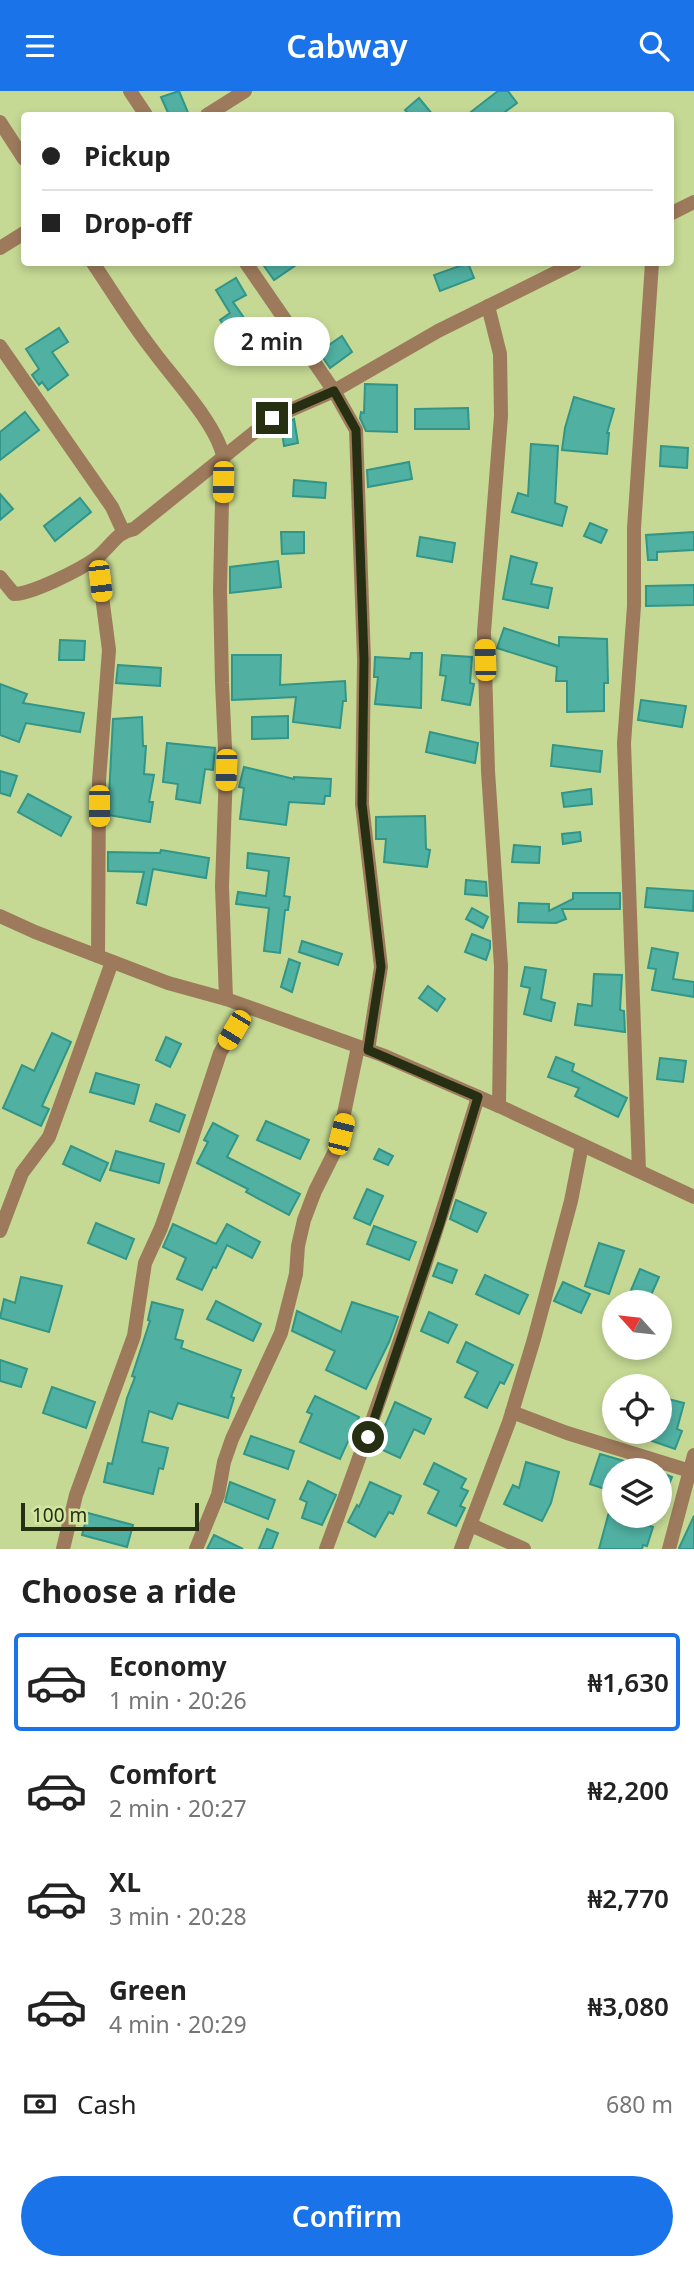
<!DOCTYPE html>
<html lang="en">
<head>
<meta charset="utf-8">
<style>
  body { margin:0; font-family:"Noto Sans",sans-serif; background:#f6f6f6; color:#222; height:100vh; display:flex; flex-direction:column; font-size:26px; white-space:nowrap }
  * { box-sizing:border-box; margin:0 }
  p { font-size:23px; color:#767676 }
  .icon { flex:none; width:38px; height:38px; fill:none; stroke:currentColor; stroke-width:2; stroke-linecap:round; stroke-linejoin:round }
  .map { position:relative; height:1458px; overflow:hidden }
  .sheet { display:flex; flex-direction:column; background:#fff; flex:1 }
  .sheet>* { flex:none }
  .hud { position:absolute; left:21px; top:21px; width:653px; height:154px; border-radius:7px; box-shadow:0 4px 10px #0003; display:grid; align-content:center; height:154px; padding:0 21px; background:#fff }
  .needle { width:46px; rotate:297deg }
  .fabs { position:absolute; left:602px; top:1199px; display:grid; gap:14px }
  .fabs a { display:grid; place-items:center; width:70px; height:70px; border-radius:50%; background:#fff; box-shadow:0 4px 10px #0003; font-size:35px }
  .scale { position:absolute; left:21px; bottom:18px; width:178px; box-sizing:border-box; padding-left:7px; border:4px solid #272f13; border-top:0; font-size:19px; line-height:24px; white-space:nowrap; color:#272f13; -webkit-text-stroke:5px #d2e6a0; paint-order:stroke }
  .end { position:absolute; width:32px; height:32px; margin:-16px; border:9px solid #272f13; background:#fff; box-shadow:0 0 0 4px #fff }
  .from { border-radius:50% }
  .bubble { position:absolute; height:49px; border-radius:24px; background:#fff; box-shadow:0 4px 10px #0003; font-size:23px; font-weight:600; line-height:49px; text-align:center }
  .car { position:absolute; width:21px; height:42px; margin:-21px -10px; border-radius:9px; box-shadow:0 0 5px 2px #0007; background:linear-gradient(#f5c518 24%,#345 0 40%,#f5c518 0 76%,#345 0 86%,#f5c518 0) }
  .hud b { display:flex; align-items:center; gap:24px; height:66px; font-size:26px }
  .hud b+b { border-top:2px solid #e0e0e0 }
  .hud i { width:18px; height:18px; background:#222 }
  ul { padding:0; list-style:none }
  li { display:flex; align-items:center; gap:21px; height:98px; margin:0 14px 10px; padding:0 7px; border:4px solid transparent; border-radius:7px }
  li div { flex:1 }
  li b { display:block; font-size:26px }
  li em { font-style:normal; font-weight:600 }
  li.selected { border-color:#1a73e8 }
  li>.icon { width:63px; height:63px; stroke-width:1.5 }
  h2 { padding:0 21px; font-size:32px; line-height:84px }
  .pay { display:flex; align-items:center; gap:18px; height:77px; padding:0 21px; font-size:26px }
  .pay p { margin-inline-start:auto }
  .button { display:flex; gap:14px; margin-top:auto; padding:14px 21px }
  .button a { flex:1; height:80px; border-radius:42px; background:#1a73e8; color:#fff; font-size:28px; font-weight:600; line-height:80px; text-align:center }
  header { display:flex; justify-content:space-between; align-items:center; height:91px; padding:0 21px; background:#1a73e8; color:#fff; font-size:32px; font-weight:600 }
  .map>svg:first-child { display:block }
  .building { fill:#50b0a1; stroke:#319587; stroke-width:2 }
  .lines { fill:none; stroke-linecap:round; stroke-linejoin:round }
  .minor { stroke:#9d7a5c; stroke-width:14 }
  .route { stroke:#272f13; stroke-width:9 }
</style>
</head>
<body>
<header><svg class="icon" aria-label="menu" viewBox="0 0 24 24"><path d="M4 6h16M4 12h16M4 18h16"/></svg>Cabway<svg class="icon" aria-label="search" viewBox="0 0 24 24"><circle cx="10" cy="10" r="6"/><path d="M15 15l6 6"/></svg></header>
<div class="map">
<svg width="694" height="1458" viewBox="0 0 694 1458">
  <rect width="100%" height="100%" fill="#c5d994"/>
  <g class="building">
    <path d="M179,0L189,24H169L161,6Z"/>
    <path d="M498,0H508L517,12L501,24H467Z"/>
    <path d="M419,7L433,24H410L405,19Z"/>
    <path d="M262,172H299L274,189Z"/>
    <path d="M468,172L474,187L440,200L434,184Z"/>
    <path d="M236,187L246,204L233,211L265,257L248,269L220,229L230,222L216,199Z"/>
    <path d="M59,237L68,251L52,261L68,284L48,299L42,291L39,294L32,284L39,278L26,258Z"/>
    <path d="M342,245L352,261L330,277L319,261Z"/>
    <path d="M365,293L397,294V341L366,340L360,327L361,321L364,322Z"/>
    <path d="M574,306L614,318L607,342H609L607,363L562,359L565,337Z"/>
    <path d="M468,317L469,338H415V318Z"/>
    <path d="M25,321L39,339L0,369V341Z"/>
    <path d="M294,328L298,352L284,355L281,334Z"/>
    <path d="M531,353L558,355L555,412L567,416L562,435L512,421L518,402L528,405Z"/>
    <path d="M661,355L688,357L687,377L660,375Z"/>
    <path d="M409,371L412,388L368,396L367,379Z"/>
    <path d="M294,389L326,392L325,407L293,405Z"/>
    <path d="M0,403L13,418L0,429Z"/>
    <path d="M80,407L91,421L55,450L44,435Z"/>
    <path d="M590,432L607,439L601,452L584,445Z"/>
    <path d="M281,441H304V462L282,463Z"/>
    <path d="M694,441V459L657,461V469H648L646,444Z"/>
    <path d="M420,446L455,452L452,471L417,465Z"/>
    <path d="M511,465L537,472L531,493L552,497L548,517L503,508Z"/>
    <path d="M278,470L281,496L230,502V476Z"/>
    <path d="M694,494V514L646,515V495Z"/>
    <path d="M504,537L559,555V546L607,548L608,592H604V620L567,621V590H556L557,576L497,557Z"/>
    <path d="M60,549L85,550L84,569H59Z"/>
    <path d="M411,562H422L421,617L375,613L378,586H374L375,566L410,568Z"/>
    <path d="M232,564H281L280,594L345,590L346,610H343L340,637L293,631L296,606L232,609Z"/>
    <path d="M442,564L472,566L470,592L474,593L470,614L442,609L446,585L440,584Z"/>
    <path d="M118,574L161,577L160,595L116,592Z"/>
    <path d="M0,593L27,603L23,612L84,622L80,641L26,632L19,651L0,644Z"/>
    <path d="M641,609L686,615L682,636L638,629Z"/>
    <path d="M288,625V647L252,648V626Z"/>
    <path d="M142,626L143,655H146L144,683L154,684L149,711H153L150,731L108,724L113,628Z"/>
    <path d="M430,641L478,652L475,672L426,661Z"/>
    <path d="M167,652L215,657L213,679L205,678L200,712L176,708L178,693L163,691Z"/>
    <path d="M553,654L602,660L600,681L551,675Z"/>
    <path d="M244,676L294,688V686L331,688L330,705H325L324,713L289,711L286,734L240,728L244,697L239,696Z"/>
    <path d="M0,680L17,685L10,705L0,702Z"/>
    <path d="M591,698L592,713L564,716L562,702Z"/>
    <path d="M28,703L71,726L61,745L18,721Z"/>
    <path d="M425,725L426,758L430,759L427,776L384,771L386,748H376V726Z"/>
    <path d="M580,741L581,750L563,753L562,743Z"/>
    <path d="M514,754L540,756L539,772L512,771Z"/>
    <path d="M161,759L209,767L206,787L153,778L146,814L137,812L144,781L108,780V761L160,762Z"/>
    <path d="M248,762L289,767L284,805L290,806L288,819H285L280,862L264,860L269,817L236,813L238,801L266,805L269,780L247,777Z"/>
    <path d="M466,789L486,791L487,805L465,803Z"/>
    <path d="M647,797L694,800L693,820L645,816Z"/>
    <path d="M573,802H620V818H562L566,828L556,832L518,831L519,812L549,813V820L573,808Z"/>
    <path d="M472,817L488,826L483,837L466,828Z"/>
    <path d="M472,843L490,850V857L486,869L465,861Z"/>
    <path d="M302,850L342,863L338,874L299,861Z"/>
    <path d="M652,857L678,862L673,888L694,891V906L652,899L656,878L648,877Z"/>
    <path d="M289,868L300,872L292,901L281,896Z"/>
    <path d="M525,876L546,879L541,908L555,912L551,930L524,923L530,897L521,895Z"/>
    <path d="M594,883L622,884L620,919L624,920L625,941L575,934L578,913L592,915Z"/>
    <path d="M428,895L445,908L437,920L419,907Z"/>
    <path d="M52,942L71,951L42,1015L49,1018L41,1035L3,1017L22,974L34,980Z"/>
    <path d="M166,946L181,953L170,976L156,969Z"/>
    <path d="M556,966L574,973L572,980L627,1007L618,1026L575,1005L579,997L548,986Z"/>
    <path d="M660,967L686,970L683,991L657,988Z"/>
    <path d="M96,982L139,994L134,1013L90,1001Z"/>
    <path d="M156,1013L185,1024L179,1041L150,1030Z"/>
    <path d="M266,1030L309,1049L300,1068L257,1049Z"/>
    <path d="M213,1032L238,1045L227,1066L300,1103L289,1124L246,1101L248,1098L197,1072L208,1051L204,1049Z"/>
    <path d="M71,1055L108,1072L100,1090L63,1073Z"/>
    <path d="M379,1058L393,1065L388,1074L374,1068Z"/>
    <path d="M116,1060L164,1073L159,1092L110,1079Z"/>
    <path d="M367,1098L383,1105L370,1134L354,1127Z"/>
    <path d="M456,1109L486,1122L477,1141L450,1128Z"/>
    <path d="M96,1132L134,1148L126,1168L88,1152Z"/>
    <path d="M173,1133L216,1153L227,1133L260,1151L252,1167L227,1154L216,1177L213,1176L202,1199L177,1188L186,1167L163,1156Z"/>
    <path d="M374,1135L416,1151L409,1169L367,1153Z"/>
    <path d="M599,1152L624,1160L609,1203L585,1195Z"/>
    <path d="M438,1172L457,1179L452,1192L433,1185Z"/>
    <path d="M640,1178L659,1186L648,1211H626Z"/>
    <path d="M485,1184L528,1204L519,1223L476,1203Z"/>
    <path d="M21,1186L62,1195L49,1241L0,1227L4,1208L15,1212Z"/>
    <path d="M563,1191L590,1203L581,1222L554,1210Z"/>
    <path d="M216,1210L261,1233L253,1250L207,1228Z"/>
    <path d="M152,1211L183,1219L175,1248L183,1250L181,1257L241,1279L231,1306L234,1307L228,1327L178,1312L172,1328L149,1320L142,1351L168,1357L163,1378L159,1377L153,1403L104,1391L108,1372L112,1373L127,1307L135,1286L132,1285L150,1230L148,1229Z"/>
    <path d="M352,1211L398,1226L389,1251L366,1298L326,1279L335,1260L292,1240L297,1220L341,1241Z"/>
    <path d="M429,1221L457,1234L448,1252L421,1240Z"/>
    <path d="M466,1251L513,1274L504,1293L500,1291L487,1317L465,1306L478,1281L457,1271Z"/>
    <path d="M0,1269L27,1278L21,1296L0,1290Z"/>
    <path d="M52,1296L95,1311L86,1337L43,1322Z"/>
    <path d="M315,1305L359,1326L340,1368L300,1351L312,1323L307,1321Z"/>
    <path d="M660,1306L684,1312L677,1338L682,1340L675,1358L649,1349L652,1340H660Z"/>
    <path d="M395,1311L431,1328L424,1343L414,1338L400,1367L376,1356Z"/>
    <path d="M251,1345L294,1360L288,1378L244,1363Z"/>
    <path d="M600,1363L652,1378V1379H614L608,1399L590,1393Z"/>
    <path d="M526,1371L559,1381L551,1412L542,1430L504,1413L513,1394L519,1397Z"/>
    <path d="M434,1372L466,1388L461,1397L468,1400L460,1415L465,1417L456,1435L428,1422L439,1400L424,1393Z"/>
    <path d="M660,1381L672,1386L660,1415Z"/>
    <path d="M308,1390L336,1404L322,1434L302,1427L307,1411L300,1408Z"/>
    <path d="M230,1391L275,1409L268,1428L225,1411Z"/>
    <path d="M370,1391L401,1405L393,1423L389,1421L375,1446L348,1431L357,1414L359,1416Z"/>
    <path d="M609,1421L653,1436L647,1455L643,1454L642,1458H599Z"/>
    <path d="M88,1422L133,1434L127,1456L82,1444Z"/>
    <path d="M694,1425V1458H679V1457Z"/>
    <path d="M267,1438L278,1442L272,1458H259Z"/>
    <path d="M214,1444L243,1458H207Z"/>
  </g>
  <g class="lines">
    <g class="minor">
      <path d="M130,0L146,24"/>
      <path d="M207,24L245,0"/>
      <path d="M0,31L24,68"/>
      <path d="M670,123L694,111"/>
      <path d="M0,157L24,142"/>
      <path d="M93,172C112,200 130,230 151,257C171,285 216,332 223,365L220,499L222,592L226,679L222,795L226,908"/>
      <path d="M246,172L334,300L356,339L364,569L362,713L381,876L368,959"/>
      <path d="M488,215L500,263L501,325L484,541L488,680L501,875L499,1015"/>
      <path d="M0,255L112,416L123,440"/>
      <path d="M97,467L109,559L99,690L98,865"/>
      <path d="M0,486L14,503C32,503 79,479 95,468C110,458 115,441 134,438L272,327L334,300L438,240L575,172"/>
      <path d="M0,825L35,841L168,892L226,908L382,964L499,1015L694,1106"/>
      <path d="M639,1080L624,652L634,515V437L652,172"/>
      <path d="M0,1140L22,1082L49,1046L112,871"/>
      <path d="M512,1321L567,1342L690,1380"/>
      <path d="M471,1434L524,1458"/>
      <path d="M63,1458L76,1404L134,1245L145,1172L161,1137L185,1068L220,962L247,916"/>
      <path d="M196,1458L218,1404L224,1371L232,1348L281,1242L296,1183L298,1155L304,1129L315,1100L337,1056L358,956"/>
      <path d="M326,1458C381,1309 432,1158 478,1006"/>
      <path d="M461,1458L509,1331L534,1248L571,1110L582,1054"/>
      <path d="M669,1458L694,1364"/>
    </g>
  </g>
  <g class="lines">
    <path class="route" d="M272,327L334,300L356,339L364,569L362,713L381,876L368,959L478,1006L440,1132L368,1346"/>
  </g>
</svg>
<div class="fabs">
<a><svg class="needle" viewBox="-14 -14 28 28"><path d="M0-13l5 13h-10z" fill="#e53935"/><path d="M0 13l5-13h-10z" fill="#767676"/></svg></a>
<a><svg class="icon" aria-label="locate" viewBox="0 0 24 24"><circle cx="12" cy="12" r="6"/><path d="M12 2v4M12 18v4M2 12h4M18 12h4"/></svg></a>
<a><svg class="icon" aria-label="layers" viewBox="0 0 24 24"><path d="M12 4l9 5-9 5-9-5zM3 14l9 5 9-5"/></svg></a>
</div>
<div class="scale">100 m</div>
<i class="end from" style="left:368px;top:1346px"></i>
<i class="end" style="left:272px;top:327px"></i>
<div class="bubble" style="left:214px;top:226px;width:116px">2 min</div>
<i class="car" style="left:223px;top:391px;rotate:181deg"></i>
<i class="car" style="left:100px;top:490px;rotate:173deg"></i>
<i class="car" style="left:485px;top:569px;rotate:358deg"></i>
<i class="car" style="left:226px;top:679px;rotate:182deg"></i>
<i class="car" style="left:99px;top:715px;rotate:180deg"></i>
<i class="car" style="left:234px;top:939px;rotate:211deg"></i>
<i class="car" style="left:341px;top:1043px;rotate:14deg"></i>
<div class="hud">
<b><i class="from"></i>Pickup</b>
<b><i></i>Drop-off</b>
</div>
</div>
<section class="sheet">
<h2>Choose a ride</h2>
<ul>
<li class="selected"><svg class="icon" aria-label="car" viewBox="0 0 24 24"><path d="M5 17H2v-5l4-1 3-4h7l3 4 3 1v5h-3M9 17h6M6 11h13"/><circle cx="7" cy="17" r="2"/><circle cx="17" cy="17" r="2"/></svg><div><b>Economy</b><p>1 min · 20:26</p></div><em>₦1,630</em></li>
<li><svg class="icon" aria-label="car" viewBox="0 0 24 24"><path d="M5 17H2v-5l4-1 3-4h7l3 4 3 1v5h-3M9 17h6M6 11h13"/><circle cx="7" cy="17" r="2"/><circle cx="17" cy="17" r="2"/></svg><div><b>Comfort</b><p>2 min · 20:27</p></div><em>₦2,200</em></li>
<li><svg class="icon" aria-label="car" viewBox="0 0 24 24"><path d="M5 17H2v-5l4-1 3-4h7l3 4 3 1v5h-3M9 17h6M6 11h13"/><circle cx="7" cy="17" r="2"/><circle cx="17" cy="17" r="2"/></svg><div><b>XL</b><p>3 min · 20:28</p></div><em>₦2,770</em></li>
<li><svg class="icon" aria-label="car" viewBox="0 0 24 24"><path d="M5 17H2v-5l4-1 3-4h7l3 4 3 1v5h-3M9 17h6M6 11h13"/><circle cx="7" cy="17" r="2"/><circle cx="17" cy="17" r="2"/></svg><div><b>Green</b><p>4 min · 20:29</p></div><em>₦3,080</em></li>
</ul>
<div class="pay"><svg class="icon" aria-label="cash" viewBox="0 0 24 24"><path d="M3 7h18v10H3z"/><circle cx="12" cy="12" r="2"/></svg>Cash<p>680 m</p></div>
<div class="button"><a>Confirm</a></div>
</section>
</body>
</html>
